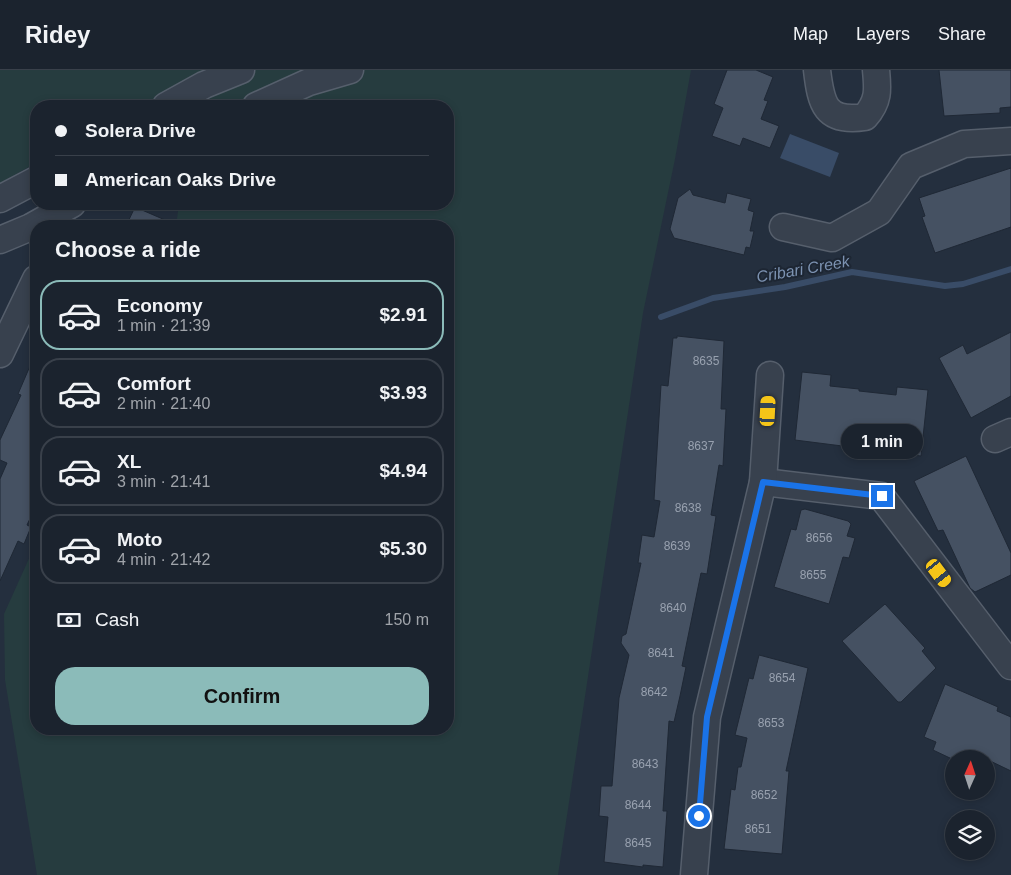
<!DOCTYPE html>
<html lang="en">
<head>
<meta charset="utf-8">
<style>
  body { margin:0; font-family:Arial,sans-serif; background:#282f3a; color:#f1f3f6; height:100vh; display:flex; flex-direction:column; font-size:19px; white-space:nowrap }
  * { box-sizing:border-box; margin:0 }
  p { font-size:16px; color:#a0a4aa }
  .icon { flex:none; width:28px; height:28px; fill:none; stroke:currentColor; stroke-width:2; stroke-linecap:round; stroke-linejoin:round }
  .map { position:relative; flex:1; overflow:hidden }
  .sheet { position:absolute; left:30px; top:150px; width:424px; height:515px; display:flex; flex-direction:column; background:#1b232e; border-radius:20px; box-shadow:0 2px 8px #0003,0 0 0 1px #39404a }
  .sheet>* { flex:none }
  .guide { position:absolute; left:30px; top:30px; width:424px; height:110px; border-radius:20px; box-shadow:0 2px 8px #0003,0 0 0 1px #39404a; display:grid; align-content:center; height:110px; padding:0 25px; background:#1b232e }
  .needle { width:32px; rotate:3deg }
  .fabs { position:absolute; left:945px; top:680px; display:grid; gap:10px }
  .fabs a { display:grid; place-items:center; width:50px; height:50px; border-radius:50%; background:#1b232e; box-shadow:0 2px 8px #0003,0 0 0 1px #39404a; font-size:25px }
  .end { position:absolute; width:22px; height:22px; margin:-11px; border:6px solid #1a73e8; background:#fff; box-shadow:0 0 0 2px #fff }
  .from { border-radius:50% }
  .bubble { position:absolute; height:35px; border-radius:18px; background:#1b232e; box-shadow:0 2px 8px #0003,0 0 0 1px #39404a; font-size:16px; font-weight:700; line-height:35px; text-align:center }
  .car { position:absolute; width:15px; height:30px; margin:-15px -8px; border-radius:6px; box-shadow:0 0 4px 1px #0007; background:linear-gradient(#f5c518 24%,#345 0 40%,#f5c518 0 76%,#345 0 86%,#f5c518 0) }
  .guide b { display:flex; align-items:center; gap:18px; height:48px; font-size:19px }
  .guide b+b { border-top:1px solid #39404a }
  .guide i { width:12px; height:12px; background:#f1f3f6 }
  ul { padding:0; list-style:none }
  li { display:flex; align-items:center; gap:15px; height:70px; margin:0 10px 8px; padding:0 15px; border:2px solid #39404a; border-radius:20px }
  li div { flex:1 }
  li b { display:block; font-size:19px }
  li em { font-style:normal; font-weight:700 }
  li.active { border-color:#8bbbb9 }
  li>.icon { width:45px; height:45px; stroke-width:1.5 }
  h2 { padding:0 25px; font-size:22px; line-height:60px }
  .pay { display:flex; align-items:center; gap:12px; height:55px; padding:0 25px; font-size:19px }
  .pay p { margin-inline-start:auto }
  .primary-button { display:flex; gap:10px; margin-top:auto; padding:10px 25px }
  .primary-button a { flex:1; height:58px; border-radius:20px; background:#8bbbb9; color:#111; font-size:20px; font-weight:700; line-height:58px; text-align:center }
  header { display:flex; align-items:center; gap:30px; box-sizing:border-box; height:70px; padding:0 25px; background:#1b232e; border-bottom:1px solid #39404a }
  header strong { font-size:24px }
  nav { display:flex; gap:28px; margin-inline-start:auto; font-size:18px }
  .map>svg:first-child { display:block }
  .green { fill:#263c3f }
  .water { fill:#394c67 }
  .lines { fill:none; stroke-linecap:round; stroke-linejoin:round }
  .stream { stroke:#394c67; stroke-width:6 }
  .building { fill:#455162; stroke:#1f2835 }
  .minor-casing { stroke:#565f6c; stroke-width:29 }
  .minor { stroke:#38414e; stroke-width:26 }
  .route { stroke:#1a73e8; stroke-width:6 }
  .labels { text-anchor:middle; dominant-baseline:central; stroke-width:4; stroke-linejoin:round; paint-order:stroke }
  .number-label { font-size:12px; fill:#98a1af }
  .water-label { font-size:16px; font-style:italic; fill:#7c92b1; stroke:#1d2633 }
</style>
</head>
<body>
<header>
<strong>Ridey</strong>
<nav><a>Map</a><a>Layers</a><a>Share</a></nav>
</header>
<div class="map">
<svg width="1011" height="805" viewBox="0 0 1011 805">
  <rect width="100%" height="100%" fill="#242f3e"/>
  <path class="green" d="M0,0H691L675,89L643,243L558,805H37L5,610L4,544L36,473V659H448V156H176L179,134H448V36H153L149,31L139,36H36V93L0,113Z"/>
  <path class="water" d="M790,64L839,83L830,107L780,88Z"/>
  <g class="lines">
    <path class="stream" d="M661,247L713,228L785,217L852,202L945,216L963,214L1011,199"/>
  </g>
  <g class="building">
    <path d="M727,0H756L773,7L764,30L768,31L761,49L779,56L770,78L743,68L740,76L712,66L723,38L714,34Z"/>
    <path d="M939,0H1011V37L1000,38V43L944,46Z"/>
    <path d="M1011,98V157L935,183L922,147L925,146L919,128Z"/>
    <path d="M690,119L693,125L725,133L727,123L751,129L748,140L754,142L750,161H754L750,178L746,177L744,185L674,168L670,159L678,128Z"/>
    <path d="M135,137L179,156H126Z"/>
    <path d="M1011,262V326L971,348L939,288L963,275L967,284Z"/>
    <path d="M677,266L724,271L721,339H726L723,396L719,395L711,445L716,446L707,504L701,503L682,596L686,597L680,626L674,652L669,651L663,741H667L663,797L643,795V797L604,792L608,747L599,746L601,716H612L619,628L629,585L621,573L622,566L626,564L641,493H638L642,465L654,467L660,431L654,430L661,315L668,316L673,268H677Z"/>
    <path d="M36,282V436L27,455L31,457L24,474L18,471L0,511V409L7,393L0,390V370L21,325L18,324Z"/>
    <path d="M802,302L831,305L830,316L859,319V321L896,325L897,317L928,320L921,386L795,370Z"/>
    <path d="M966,386L1011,483V505L975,522L970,518L943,460L938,461L914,411Z"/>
    <path d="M805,439L848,451L851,454L847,466L855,468L849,488L843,487L829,534L774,517L791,459L796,460L801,440Z"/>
    <path d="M885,534L925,578L922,581L936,598L901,632H898L842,571Z"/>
    <path d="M759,585L808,598L786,701H789L782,784L724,779L731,719L735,720L738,697H741L747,668L735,665L749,608L753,609Z"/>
    <path d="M945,614L998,637L997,641L1011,647V701L986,689H952L933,680L936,672L924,667Z"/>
  </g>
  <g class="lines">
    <defs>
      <g id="minor">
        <path d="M817,0C821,34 825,53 865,47C879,31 878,20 876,0"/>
        <path d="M166,36L204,15L241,0"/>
        <path d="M256,36L309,12L350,0"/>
        <path d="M0,129L36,110"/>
        <path d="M783,157L832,168L879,142L911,96L964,74L1011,71"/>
        <path d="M0,170L31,157L72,134"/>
        <path d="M0,284L36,209"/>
        <path d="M995,369L1011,362"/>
        <path d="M763,412L881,426L1011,596"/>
        <path d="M694,805L707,647L763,412L770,305"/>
      </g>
    </defs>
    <use href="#minor" class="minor-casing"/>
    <use href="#minor" class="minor"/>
  </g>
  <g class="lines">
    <path class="route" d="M699,746L707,647L763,412L882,426"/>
  </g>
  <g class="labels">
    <g class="number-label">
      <text x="706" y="291">8635</text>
      <text x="701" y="376">8637</text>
      <text x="688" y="438">8638</text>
      <text x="819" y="468">8656</text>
      <text x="677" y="476">8639</text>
      <text x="813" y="505">8655</text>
      <text x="673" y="538">8640</text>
      <text x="661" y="583">8641</text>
      <text x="782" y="608">8654</text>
      <text x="654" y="622">8642</text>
      <text x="771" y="653">8653</text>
      <text x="645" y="694">8643</text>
      <text x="764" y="725">8652</text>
      <text x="638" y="735">8644</text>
      <text x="758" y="759">8651</text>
      <text x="638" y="773">8645</text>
    </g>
    <g class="water-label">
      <text transform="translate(803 199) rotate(-10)">Cribari Creek</text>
    </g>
  </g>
</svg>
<div class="fabs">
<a><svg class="needle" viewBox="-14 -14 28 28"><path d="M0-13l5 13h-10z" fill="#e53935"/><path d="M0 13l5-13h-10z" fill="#a0a4aa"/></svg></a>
<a><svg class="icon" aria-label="layers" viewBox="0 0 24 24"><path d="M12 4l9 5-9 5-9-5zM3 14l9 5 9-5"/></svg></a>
</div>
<i class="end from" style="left:699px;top:746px"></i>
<i class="end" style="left:882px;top:426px"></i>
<div class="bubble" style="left:841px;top:354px;width:82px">1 min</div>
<i class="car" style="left:768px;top:341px;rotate:3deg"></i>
<i class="car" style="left:939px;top:503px;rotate:143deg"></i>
<div class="guide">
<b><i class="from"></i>Solera Drive</b>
<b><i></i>American Oaks Drive</b>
</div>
<section class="sheet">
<h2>Choose a ride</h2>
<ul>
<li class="active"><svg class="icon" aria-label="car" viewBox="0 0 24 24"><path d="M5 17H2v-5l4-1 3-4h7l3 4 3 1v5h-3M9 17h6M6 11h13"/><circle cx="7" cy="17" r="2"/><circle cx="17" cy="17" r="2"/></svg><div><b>Economy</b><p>1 min · 21:39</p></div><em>$2.91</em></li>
<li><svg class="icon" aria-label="car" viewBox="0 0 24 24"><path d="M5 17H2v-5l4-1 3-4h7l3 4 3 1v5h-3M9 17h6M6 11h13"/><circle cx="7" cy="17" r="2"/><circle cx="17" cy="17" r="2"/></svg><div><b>Comfort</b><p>2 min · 21:40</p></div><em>$3.93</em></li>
<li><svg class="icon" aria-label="car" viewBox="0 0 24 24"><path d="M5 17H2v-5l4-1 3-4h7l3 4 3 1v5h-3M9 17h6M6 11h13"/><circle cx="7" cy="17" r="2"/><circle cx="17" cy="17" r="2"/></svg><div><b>XL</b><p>3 min · 21:41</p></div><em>$4.94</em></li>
<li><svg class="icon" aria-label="car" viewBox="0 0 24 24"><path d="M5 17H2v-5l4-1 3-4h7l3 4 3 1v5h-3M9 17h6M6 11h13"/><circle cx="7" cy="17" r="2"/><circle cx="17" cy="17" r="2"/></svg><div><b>Moto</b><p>4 min · 21:42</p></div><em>$5.30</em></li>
</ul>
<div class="pay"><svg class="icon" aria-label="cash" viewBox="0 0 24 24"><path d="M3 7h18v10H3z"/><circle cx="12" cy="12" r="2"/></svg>Cash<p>150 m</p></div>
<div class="primary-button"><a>Confirm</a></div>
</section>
</div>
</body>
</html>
